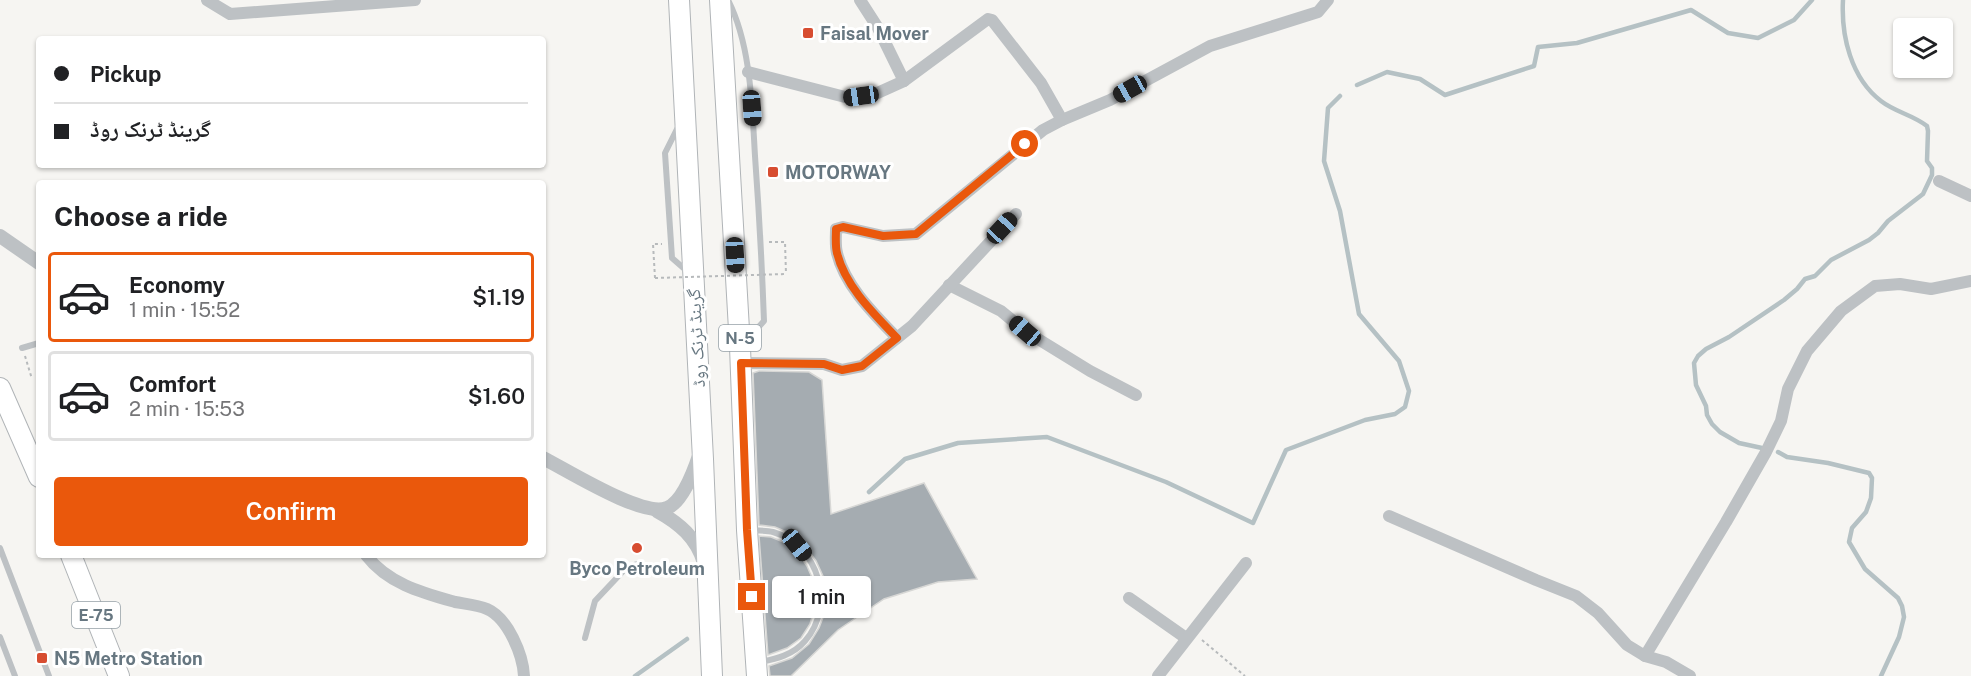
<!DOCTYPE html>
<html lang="en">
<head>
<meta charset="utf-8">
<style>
  body { margin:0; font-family:"Public Sans","Noto Naskh Arabic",sans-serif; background:#f6f6f6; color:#202124; height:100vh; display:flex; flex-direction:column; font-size:22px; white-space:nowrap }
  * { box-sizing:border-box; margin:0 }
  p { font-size:20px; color:#757577 }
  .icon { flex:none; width:33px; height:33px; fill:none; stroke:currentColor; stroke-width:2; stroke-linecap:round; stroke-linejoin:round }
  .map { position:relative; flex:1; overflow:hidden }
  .drawer { position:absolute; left:36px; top:180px; width:510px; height:378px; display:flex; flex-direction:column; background:#fff; border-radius:6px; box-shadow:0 2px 4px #0004 }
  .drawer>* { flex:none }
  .hud { position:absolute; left:36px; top:36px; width:510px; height:132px; border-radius:6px; box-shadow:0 2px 4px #0004; display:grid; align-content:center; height:132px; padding:0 18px; background:#fff }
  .controls { position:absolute; left:1893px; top:18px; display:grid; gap:12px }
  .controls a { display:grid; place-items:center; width:60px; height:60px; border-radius:6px; background:#fff; box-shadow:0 2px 4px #0004; font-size:30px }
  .end { position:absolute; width:27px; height:27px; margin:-14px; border:8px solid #ea580c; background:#fff; box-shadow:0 0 0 3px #fff }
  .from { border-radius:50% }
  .bubble { position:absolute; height:42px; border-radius:6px; background:#fff; box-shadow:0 2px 4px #0004; font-size:20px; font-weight:600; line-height:42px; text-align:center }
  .car { position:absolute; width:18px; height:36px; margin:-18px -9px; border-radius:8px; box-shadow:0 0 4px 2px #0007; background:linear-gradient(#222 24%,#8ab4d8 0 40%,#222 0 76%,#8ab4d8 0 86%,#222 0) }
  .hud b { display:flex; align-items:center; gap:21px; height:57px; font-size:22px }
  .hud b+b { border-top:2px solid #e0e0e0 }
  .hud i { width:15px; height:15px; background:#202124 }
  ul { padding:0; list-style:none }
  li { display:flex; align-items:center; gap:18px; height:90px; margin:0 12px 9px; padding:0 6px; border:3px solid #e0e0e0; border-radius:6px }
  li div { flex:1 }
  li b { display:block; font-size:22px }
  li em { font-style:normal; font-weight:600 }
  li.on { border-color:#ea580c }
  li>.icon { width:54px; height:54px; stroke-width:1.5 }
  h2 { padding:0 18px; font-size:27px; line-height:72px }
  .primary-button { display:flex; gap:12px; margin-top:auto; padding:12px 18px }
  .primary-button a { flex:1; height:69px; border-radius:6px; background:#ea580c; color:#fff; font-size:24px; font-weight:600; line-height:69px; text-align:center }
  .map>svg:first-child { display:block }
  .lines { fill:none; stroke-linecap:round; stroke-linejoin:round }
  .stream { stroke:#b5c1c4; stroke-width:4.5 }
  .building { fill:#a5acb1; stroke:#d7d7d5; stroke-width:1.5 }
  .trunk-casing { stroke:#b0b4b7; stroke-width:22 }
  .path { stroke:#b7babc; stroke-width:2; stroke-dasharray:3 3; stroke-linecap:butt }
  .service { stroke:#bdc1c4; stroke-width:6 }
  .minor { stroke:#bdc1c4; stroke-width:12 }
  .tertiary { stroke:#bdc1c4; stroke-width:14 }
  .trunk { stroke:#fff; stroke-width:20 }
  .path-bridge { stroke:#b7babc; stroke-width:2; stroke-dasharray:3 3; stroke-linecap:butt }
  .route { stroke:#ea580c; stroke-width:8 }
  .poi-dot { fill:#d74d31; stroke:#fff; stroke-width:2 }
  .labels { text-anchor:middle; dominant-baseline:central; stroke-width:6; stroke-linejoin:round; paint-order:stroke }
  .shield { fill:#fff; stroke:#95a0a7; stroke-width:1.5 }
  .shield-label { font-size:16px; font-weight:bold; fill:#677781 }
  .poi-label { font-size:18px; font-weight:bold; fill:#677781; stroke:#fff; text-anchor:start }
  .street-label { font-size:18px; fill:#677781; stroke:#fff }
</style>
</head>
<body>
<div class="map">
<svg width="1971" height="676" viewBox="0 0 1971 676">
  <rect width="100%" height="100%" fill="#f6f5f2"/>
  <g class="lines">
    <g class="stream">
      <path d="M1357,85L1387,72L1420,79L1445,95L1534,66L1538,47L1577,43L1691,10L1728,33L1758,38L1794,20L1812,0"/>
      <path d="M1762,448L1739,443L1720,432L1712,424L1707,415L1706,406L1696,385L1694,363L1698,356L1706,349L1729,337L1784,300L1797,289L1805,279L1815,276L1831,260L1869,240L1878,233L1888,221L1923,194L1932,175V168L1927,161L1928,131L1927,126C1913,115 1895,112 1881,101C1851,78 1841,36 1843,0"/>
      <path d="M1778,452L1787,457L1828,463L1869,473L1872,478L1871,498L1866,512L1852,528L1849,542L1865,569L1898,598L1902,606L1904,617L1899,637L1881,676"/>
      <path d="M869,492L905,459L958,443L1047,437L1166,482L1253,523L1286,450L1365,420L1395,414L1405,407L1409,391L1399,361L1359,314L1340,211L1324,161L1328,108L1340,96"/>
      <path d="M635,676L687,639"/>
    </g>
  </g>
  <g class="building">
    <path d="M759,371L809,372L822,380L831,514L924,483L977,579L938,582L884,599L838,630L791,676H770L769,666L792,658L809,644L819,628L825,612L826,594L823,576L816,561L805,546L791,534L775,527L759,525L753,373Z"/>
    <path d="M759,536L771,537L786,543L798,553L807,566L813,580L815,595L814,610L810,624L801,638L787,648L768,655Z"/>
  </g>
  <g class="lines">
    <defs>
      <g id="trunk">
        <path d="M679,0L703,459L712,676"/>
        <path d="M720,0L740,347L747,530L757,676"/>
        <path d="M0,388L39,477"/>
        <path d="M71,555L119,676"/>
      </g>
    </defs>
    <use href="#trunk" class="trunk-casing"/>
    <g class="path">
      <path d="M769,242H785L786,274"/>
      <path d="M655,278L653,244H662"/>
      <path d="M25,356L32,379"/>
      <path d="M1202,640L1245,676"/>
    </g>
    <g class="service">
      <path d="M728,0C751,45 752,106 755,156C759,211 762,266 764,321L745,342"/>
      <path d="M679,125L665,153L672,258L688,272"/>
      <path d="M22,348L39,343"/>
      <path d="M750,530C757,531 766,530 773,532C819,545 836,606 805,641C793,655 776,659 760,662"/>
      <path d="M0,548L49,676"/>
      <path d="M0,637L15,676"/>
      <path d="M585,638L595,601L627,567L638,564L661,571"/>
    </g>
    <g class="minor">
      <path d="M207,0L230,14L415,0"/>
      <path d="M860,0L878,28L904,81"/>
      <path d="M748,72L849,98L873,95L904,81L988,19L992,20L1041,83L1062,120L1110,100L1210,46L1318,12L1328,0"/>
      <path d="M1939,181L1971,196"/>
      <path d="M949,285L1001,311L1025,331L1090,371L1136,395"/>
      <path d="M897,338C874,314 845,286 837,253C835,245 836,236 836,229L843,227L883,236L916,234L1043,130L1062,120"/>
      <path d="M741,363L824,364L842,370L862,366L912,326L1016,214"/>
      <path d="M1389,516L1536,580L1576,596L1598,613L1627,645L1645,656"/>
      <path d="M366,555C388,584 423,593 455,602C466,604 478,605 487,609C508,618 523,655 524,676"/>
      <path d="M1129,598L1186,638"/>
      <path d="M1158,676L1246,563"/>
      <path d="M1690,676L1666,662L1645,656L1726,522L1766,452L1781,421L1788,389L1807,351L1841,311L1875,286L1900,284L1931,289L1971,281"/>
    </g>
    <g class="tertiary">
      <path d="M0,236L39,263"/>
      <path d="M543,458C567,470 643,518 667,508C683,502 695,468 700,453"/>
      <path d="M657,511C679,523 697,538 704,563"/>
    </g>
    <use href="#trunk" class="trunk"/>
    <path class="path-bridge" d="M655,278L786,274"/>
  </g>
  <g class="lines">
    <path class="route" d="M752,597L747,530L741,363L824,364L842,370L862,366L897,338C874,314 845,286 837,253C835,245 836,236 836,229L843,227L883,236L916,234L1025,144"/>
  </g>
  <g class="poi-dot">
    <rect x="802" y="27" width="12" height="12" rx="3"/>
    <rect x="767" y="166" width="12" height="12" rx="3"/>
    <circle cx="637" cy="548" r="6"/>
    <rect x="36" y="652" width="12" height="12" rx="3"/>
  </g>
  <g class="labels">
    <g class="shield">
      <rect x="719" y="325" width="42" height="26" rx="4.5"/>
      <rect x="72" y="602" width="48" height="26" rx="4.5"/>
    </g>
    <g class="shield-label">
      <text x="740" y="338">N-5</text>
      <text x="96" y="615">E-75</text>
    </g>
    <g class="poi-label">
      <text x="820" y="33">Faisal Mover</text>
      <text x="785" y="172">MOTORWAY</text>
      <text x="637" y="568" text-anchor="middle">Byco Petroleum</text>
      <text x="54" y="658">N5 Metro Station</text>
    </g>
    <g class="street-label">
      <text transform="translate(696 338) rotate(-93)">گرینڈ ٹرنک روڈ</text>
    </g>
  </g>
</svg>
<div class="controls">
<a><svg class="icon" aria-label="layers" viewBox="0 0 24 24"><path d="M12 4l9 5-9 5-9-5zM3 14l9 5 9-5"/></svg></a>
</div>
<i class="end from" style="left:1025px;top:144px"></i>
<i class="end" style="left:752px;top:597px"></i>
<div class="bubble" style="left:772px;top:576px;width:99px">1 min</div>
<i class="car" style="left:1130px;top:89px;rotate:241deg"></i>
<i class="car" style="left:861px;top:96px;rotate:262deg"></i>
<i class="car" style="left:752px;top:108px;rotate:176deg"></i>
<i class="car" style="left:1002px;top:228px;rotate:43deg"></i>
<i class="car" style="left:735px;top:255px;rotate:177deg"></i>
<i class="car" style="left:1025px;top:331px;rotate:311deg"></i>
<i class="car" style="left:797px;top:545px;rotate:141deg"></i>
<div class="hud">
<b><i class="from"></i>Pickup</b>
<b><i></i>گرینڈ ٹرنک روڈ</b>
</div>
<section class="drawer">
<h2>Choose a ride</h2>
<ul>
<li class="on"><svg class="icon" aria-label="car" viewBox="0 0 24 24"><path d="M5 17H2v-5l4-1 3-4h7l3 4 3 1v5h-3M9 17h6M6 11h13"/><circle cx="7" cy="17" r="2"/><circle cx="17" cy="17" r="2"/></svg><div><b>Economy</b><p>1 min · 15:52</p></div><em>$1.19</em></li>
<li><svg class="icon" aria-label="car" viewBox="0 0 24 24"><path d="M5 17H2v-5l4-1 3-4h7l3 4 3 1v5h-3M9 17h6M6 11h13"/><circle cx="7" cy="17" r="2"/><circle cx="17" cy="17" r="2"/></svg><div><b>Comfort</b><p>2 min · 15:53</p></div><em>$1.60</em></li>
</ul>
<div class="primary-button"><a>Confirm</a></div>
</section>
</div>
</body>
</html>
